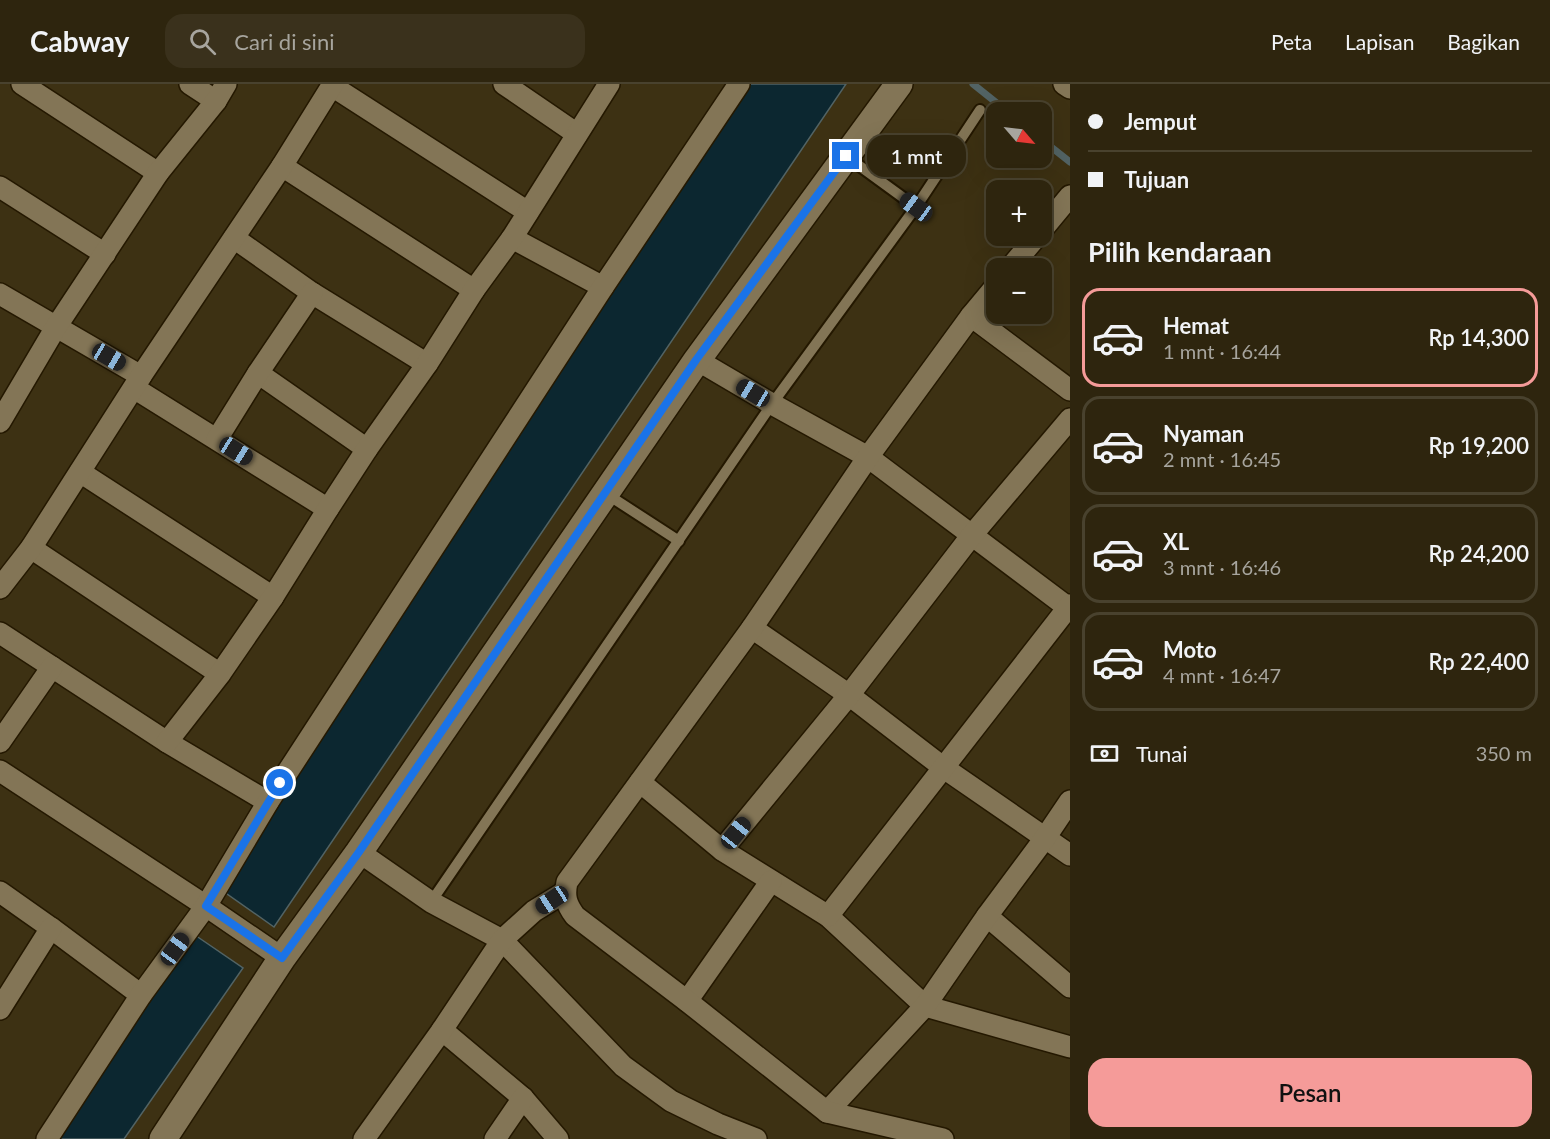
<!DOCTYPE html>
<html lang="id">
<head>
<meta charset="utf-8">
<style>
  body { margin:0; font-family:Lato,sans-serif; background:#3a311c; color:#f1f3f6; height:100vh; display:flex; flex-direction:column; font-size:22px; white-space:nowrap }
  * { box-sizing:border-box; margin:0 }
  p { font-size:20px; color:#a7a59e }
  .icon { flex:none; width:33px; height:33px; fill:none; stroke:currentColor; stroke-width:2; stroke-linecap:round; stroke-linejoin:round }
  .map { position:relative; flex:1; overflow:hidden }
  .details { display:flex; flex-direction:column; background:#2e250e; width:480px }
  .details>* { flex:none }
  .hud { display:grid; align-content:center; height:132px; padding:0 18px; background:#2e250e }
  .needle { width:39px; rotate:118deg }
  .controls { position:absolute; left:986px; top:18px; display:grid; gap:12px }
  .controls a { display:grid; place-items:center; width:66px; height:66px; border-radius:12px; background:#2e250e; box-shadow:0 6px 24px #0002,0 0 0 2px #49422e; font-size:30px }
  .end { position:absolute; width:27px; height:27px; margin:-14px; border:8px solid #1a73e8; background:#fff; box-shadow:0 0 0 3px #fff }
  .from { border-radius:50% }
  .bubble { position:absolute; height:42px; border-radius:18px; background:#2e250e; box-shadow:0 6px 24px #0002,0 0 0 2px #49422e; font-size:20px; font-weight:600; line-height:42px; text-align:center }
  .car { position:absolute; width:18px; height:36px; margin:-18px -9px; border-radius:8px; box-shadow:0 0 4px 2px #0007; background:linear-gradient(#222 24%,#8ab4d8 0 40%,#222 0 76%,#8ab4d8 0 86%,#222 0) }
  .hud b { display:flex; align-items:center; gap:21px; height:57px; font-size:22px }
  .hud b+b { border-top:2px solid #49422e }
  .hud i { width:15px; height:15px; background:#f1f3f6 }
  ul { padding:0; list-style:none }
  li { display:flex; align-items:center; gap:18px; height:99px; margin:0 12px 9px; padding:0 6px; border:3px solid #49422e; border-radius:18px }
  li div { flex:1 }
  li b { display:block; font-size:22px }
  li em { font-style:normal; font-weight:600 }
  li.active { border-color:#f59b99 }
  li>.icon { width:54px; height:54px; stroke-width:1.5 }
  h2 { padding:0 18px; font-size:27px; line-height:72px }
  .pay { display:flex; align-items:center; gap:15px; height:66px; padding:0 18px; font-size:22px }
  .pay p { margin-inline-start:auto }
  .cta { display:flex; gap:12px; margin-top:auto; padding:12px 18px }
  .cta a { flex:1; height:69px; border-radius:18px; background:#f59b99; color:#111; font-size:24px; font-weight:600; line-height:69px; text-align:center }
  header { display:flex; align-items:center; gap:36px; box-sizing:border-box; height:84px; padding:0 30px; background:#2e250e; border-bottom:2px solid #49422e }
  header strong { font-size:28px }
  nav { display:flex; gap:33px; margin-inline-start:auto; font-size:21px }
  .search { width:420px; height:54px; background:#3a311c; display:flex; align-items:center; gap:15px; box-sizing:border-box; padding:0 21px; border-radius:18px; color:#a7a59e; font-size:22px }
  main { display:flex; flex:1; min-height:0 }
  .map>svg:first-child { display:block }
  .water { fill:#0c2730; stroke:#526364; stroke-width:1.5 }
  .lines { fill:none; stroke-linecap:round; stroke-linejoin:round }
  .stream { stroke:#526364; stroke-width:7 }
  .service-casing { stroke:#241800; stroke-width:14 }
  .minor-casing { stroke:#241800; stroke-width:24 }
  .tertiary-casing { stroke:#241800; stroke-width:30 }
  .service { stroke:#837556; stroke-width:10 }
  .minor { stroke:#837556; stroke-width:21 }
  .tertiary { stroke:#837556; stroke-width:27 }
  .route { stroke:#1a73e8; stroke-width:8 }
</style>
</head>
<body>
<header>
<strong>Cabway</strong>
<div class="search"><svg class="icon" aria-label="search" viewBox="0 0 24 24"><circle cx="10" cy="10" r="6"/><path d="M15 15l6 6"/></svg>Cari di sini</div>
<nav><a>Peta</a><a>Lapisan</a><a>Bagikan</a></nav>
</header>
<main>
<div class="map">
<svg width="1070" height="1055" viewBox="0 0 1070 1055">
  <rect width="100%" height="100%" fill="#3d3113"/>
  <g class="water">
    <path d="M745,0H846L274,843L220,805Z"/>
    <path d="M189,847L243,884L124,1055H51Z"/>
  </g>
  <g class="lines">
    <g class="stream">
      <path d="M973,0L1008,28"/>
      <path d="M1041,55L1070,78"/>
    </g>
    <defs>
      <g id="service">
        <path d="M846,72L916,123"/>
        <path d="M605,409L679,457"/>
        <path d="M431,818L772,320L916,123L980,26"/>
      </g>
      <g id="minor">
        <path d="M22,0L158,89"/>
        <path d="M190,0L216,17"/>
        <path d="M504,0L577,50"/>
        <path d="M1064,0L1070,4"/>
        <path d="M332,2L528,128"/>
        <path d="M282,82L474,206"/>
        <path d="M0,103L105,170"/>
        <path d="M1041,147L1070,112"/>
        <path d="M234,154L312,209L427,280"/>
        <path d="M512,154L603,203"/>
        <path d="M1010,184L1037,152"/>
        <path d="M0,210L141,292"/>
        <path d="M971,232L1070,306"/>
        <path d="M697,276L772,320L868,373L1070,525"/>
        <path d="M258,289L367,365"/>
        <path d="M134,304L328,425"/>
        <path d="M0,338L56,243L158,89L216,17L226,0"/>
        <path d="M217,355L258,289L312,209"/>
        <path d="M80,388L273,513"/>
        <path d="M31,464L220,590"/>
        <path d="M0,504L31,464L141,292L282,82L333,0"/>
        <path d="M752,544L849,611L944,684L1070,771"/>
        <path d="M0,549L167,658L268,718"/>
        <path d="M0,658L52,583"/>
        <path d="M167,658L220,590L273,513L328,425L367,365L427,280L474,206L512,154L609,0"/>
        <path d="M0,687L206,822L282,874"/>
        <path d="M640,698L722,766L828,832L925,922L1070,963"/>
        <path d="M722,766L849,611L972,451L1070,335"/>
        <path d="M359,768L431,818L502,856L623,982L671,1017L718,1040L756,1055"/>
        <path d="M0,808L51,844L141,911"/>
        <path d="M828,832L1070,521"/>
        <path d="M987,832L1070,903"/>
        <path d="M687,917L771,797"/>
        <path d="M0,925L51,844"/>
        <path d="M442,946L523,1014L558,1055"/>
        <path d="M827,1028L925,922L987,832L1045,754L1070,717"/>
        <path d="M47,1055L141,911L206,822L268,718L603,203L739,0"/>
        <path d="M364,1055L442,946L502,856L534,827L565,808"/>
        <path d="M495,1055L523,1014"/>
        <path d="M943,1055L827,1028L687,917L575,832C566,820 564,812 567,798L752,544L868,373L971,232L996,202"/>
      </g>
      <path id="tertiary" d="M163,1055L282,874L359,768L697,276L899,0"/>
    </defs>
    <use href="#service" class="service-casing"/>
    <use href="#minor" class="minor-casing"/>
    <use href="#tertiary" class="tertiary-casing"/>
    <use href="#service" class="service"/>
    <use href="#minor" class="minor"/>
    <use href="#tertiary" class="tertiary"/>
  </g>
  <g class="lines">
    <path class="route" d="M280,699L206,822L282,874L359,768L696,276L846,72"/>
  </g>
</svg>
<div class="controls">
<a><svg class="needle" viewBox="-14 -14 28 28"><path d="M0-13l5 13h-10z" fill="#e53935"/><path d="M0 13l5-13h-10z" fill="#a7a59e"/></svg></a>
<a>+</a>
<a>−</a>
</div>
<i class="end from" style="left:280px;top:699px"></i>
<i class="end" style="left:846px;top:72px"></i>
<div class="bubble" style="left:867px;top:51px;width:99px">1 mnt</div>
<i class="car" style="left:916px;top:123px;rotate:306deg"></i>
<i class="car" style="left:109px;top:273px;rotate:120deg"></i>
<i class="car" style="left:753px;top:309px;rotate:301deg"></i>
<i class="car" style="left:236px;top:367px;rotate:122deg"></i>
<i class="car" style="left:736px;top:749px;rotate:39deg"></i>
<i class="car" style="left:552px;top:816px;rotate:237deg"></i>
<i class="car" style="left:175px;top:865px;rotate:36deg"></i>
</div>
<section class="details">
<div class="hud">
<b><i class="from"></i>Jemput</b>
<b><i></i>Tujuan</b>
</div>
<h2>Pilih kendaraan</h2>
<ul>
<li class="active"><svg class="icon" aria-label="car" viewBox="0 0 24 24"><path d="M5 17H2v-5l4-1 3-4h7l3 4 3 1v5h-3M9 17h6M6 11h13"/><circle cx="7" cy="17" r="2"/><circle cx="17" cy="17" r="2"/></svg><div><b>Hemat</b><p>1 mnt · 16:44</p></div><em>Rp 14,300</em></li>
<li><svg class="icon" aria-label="car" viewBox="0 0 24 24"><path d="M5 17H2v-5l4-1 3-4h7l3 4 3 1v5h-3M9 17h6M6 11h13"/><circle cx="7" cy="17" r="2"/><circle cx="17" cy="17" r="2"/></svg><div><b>Nyaman</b><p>2 mnt · 16:45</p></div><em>Rp 19,200</em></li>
<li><svg class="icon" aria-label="car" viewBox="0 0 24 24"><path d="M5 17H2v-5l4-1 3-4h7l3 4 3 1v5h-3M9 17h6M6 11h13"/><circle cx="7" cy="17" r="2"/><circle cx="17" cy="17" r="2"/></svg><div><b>XL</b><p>3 mnt · 16:46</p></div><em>Rp 24,200</em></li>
<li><svg class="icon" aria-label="car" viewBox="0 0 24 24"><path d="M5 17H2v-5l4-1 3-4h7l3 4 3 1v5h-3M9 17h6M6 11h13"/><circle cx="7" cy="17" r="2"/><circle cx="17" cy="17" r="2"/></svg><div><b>Moto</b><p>4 mnt · 16:47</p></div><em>Rp 22,400</em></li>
</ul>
<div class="pay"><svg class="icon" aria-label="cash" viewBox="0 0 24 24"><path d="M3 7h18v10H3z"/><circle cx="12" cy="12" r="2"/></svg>Tunai<p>350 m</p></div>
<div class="cta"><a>Pesan</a></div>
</section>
</main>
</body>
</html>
